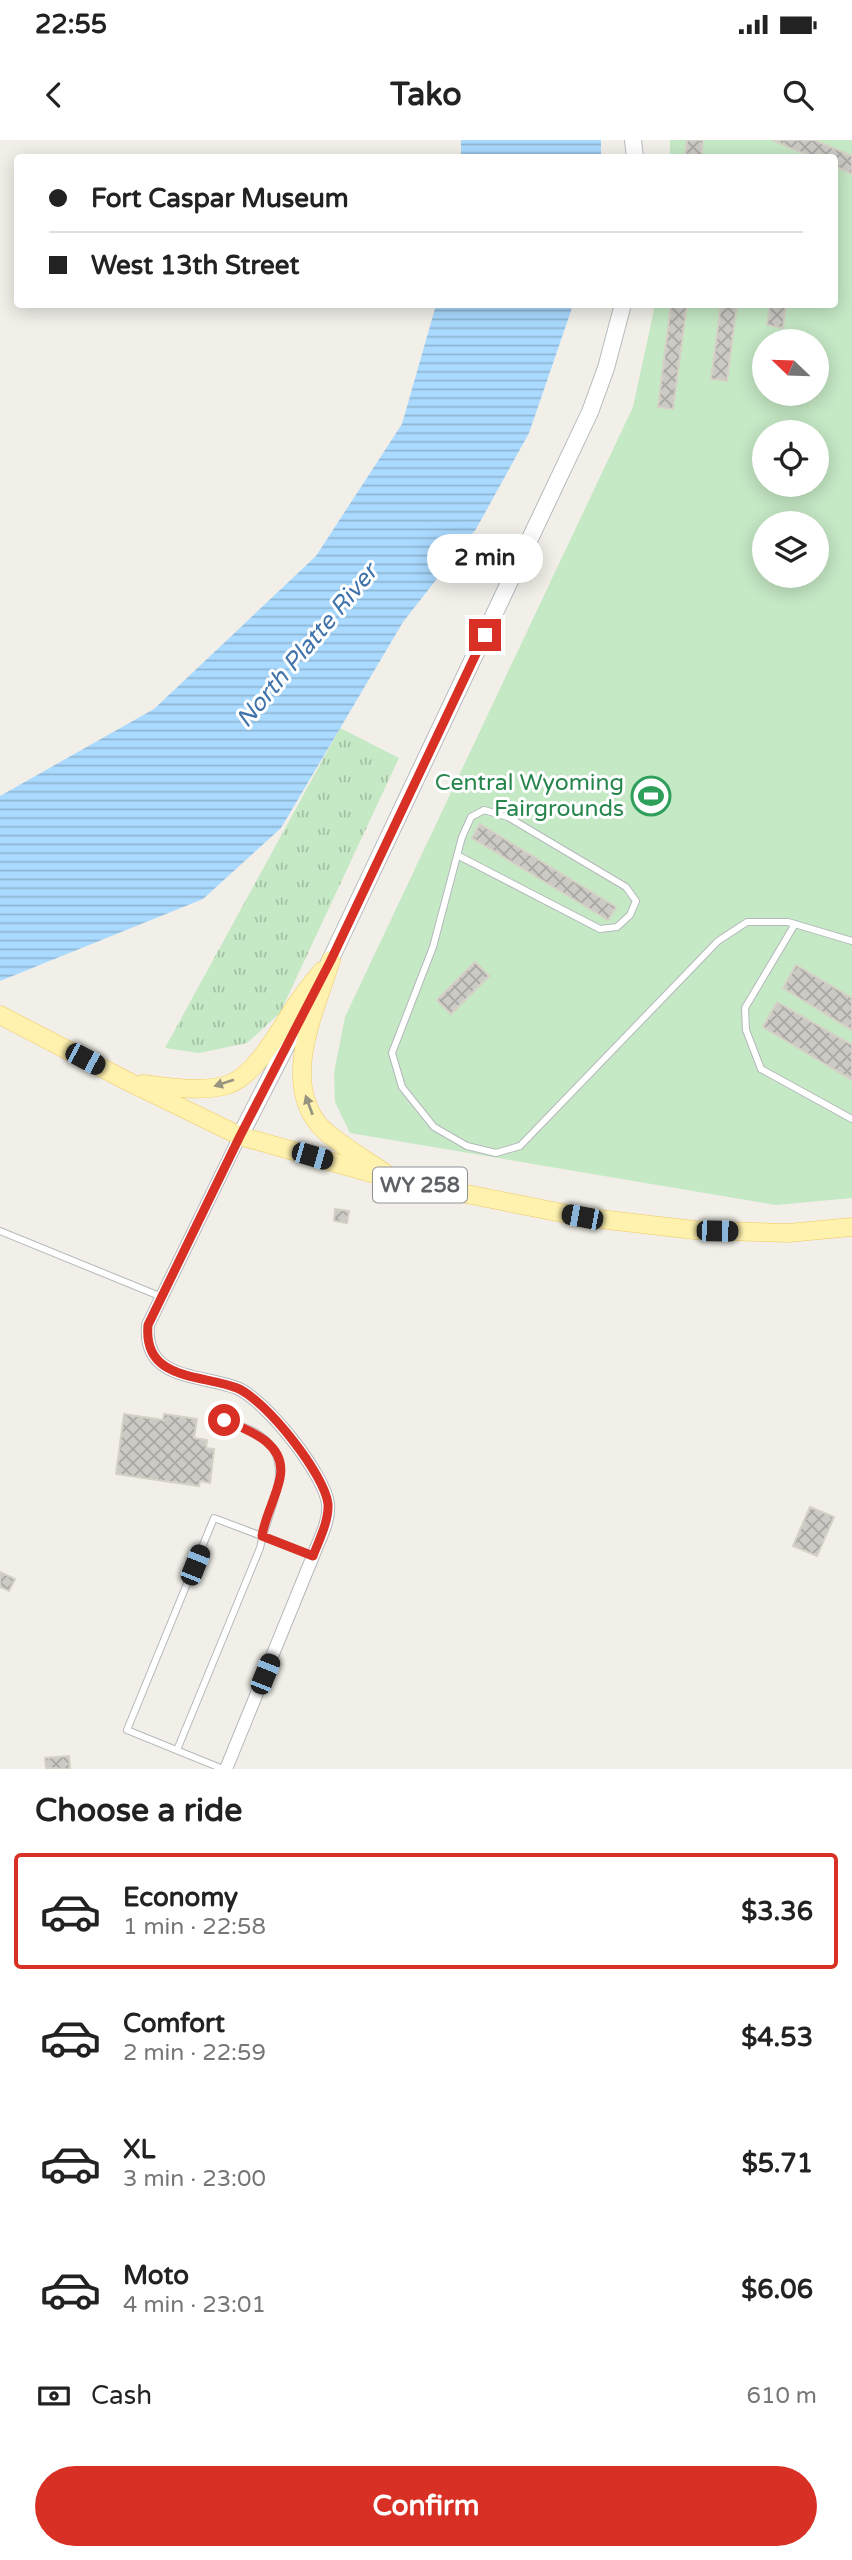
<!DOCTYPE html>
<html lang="en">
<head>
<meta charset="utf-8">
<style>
  body { margin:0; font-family:"Varela Round",sans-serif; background:#f2f2f2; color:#222; height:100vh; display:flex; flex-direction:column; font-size:26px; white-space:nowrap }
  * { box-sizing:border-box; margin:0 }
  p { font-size:23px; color:#767676 }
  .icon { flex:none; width:38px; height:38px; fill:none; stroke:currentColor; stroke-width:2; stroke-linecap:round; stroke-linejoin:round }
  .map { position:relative; height:1629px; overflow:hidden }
  .side { display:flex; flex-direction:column; background:#fff; flex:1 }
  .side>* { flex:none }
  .banner { position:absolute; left:14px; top:14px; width:824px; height:154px; border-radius:7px; box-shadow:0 4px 18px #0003; display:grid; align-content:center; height:154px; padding:0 35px; background:#fff }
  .needle { width:46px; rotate:293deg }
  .tools { position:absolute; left:752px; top:189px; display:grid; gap:14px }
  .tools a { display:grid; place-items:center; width:77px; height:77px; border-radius:50%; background:#fff; box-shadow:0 4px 18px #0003; font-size:35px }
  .end { position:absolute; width:32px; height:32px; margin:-16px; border:9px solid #d93025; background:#fff; box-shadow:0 0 0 4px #fff }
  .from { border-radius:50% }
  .bubble { position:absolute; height:49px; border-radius:24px; background:#fff; box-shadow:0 4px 18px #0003; font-size:23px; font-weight:700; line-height:49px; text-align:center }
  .car { position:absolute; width:21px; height:42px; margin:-21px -10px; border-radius:9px; box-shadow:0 0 5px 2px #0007; background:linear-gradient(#222 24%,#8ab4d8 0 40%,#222 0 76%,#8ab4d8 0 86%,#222 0) }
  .banner b { display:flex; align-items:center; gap:24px; height:66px; font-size:26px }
  .banner b+b { border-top:2px solid #e0e0e0 }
  .banner i { width:18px; height:18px; background:#222 }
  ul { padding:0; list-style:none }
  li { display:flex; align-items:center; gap:21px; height:116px; margin:0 14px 10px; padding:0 21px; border:4px solid transparent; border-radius:7px }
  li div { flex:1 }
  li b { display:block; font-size:26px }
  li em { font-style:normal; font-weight:700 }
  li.active { border-color:#d93025 }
  li>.icon { width:63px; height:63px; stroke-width:1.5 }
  h2 { padding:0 35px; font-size:32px; line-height:84px }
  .pay { display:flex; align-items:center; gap:18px; height:77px; padding:0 35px; font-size:26px }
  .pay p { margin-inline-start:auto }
  .action { display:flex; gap:14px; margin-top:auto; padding:14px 35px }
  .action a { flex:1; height:80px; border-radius:42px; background:#d93025; color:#fff; font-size:28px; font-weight:700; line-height:80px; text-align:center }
  .status { display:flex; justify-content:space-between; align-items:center; height:49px; padding:0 35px; background:#fff; direction:ltr }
  .status svg { height:19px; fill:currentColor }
  header { display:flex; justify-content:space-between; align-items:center; height:91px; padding:0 35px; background:#fff; font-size:32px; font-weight:700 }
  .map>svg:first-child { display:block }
  .park { fill:url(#park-tufts) }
  .garden { fill:#c5e8c5; fill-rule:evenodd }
  .water { fill:url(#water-rules) }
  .building { fill:url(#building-cross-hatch); stroke:#d6d1c6; stroke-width:2 }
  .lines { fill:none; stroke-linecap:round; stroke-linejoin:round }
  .lane-casing { stroke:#b5b8bc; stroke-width:8 }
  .street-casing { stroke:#b5b8bc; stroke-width:14 }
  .secondary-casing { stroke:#b6babf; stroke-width:18 }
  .primary-casing { stroke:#f2c960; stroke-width:19 }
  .lane { stroke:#fff; stroke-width:6 }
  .street { stroke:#fff; stroke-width:12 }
  .secondary { stroke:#fff; stroke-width:16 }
  .primary { stroke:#fff2af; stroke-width:18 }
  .oneway { fill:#979581 }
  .route { stroke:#d93025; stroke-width:9 }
  .labels { text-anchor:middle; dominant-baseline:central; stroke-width:6; stroke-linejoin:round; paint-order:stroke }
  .shield { fill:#fff; stroke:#8f9295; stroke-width:2 }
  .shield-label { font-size:21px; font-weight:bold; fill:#5f6368 }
  .leisure-label { font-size:23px; fill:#27864d; stroke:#fff; text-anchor:end }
  .water-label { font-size:24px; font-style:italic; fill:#4174aa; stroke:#fff }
</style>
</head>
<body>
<div class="status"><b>22:55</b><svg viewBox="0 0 49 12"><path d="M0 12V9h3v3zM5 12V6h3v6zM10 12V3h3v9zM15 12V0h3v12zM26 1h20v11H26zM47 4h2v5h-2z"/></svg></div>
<header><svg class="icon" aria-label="back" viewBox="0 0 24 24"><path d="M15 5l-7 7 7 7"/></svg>Tako<svg class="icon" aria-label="search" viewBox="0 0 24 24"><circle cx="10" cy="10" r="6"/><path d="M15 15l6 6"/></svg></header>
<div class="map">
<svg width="852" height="1629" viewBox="0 0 852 1629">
  <defs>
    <pattern id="park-tufts" width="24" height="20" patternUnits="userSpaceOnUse" patternTransform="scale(1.75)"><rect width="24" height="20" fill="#c5e8c5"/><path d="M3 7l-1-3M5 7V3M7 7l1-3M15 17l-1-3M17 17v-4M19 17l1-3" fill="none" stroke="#a3c0a4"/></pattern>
    <pattern id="water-rules" width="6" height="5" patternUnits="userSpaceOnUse" patternTransform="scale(1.75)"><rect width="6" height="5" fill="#aadaff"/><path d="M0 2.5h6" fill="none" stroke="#8eb4d2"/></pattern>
    <pattern id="building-cross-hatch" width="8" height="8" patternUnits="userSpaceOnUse" patternTransform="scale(1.75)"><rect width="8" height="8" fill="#cccac5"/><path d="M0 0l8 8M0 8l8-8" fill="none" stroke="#a9a8a4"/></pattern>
  </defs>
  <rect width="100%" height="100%" fill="#f1efe8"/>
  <path class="park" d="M340,588L399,618L280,873L247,903L199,913L165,908Z"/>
  <path class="garden" d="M670,0H852V1058L776,1065L350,993L335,962L334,933L345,877L633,267L655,165L835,164V18L670,17ZM765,201H817V254H765ZM765,292H817V345H765ZM765,383H817V436H765Z"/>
  <g class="water">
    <rect x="461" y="0" width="140" height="17"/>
    <path d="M436,165H573L529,293L476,389L403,482L281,688L203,759L0,841V656L154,569L316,416L402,284Z"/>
  </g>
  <g class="building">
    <path d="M687,0H703L701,18H685Z"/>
    <path d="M772,0H814L852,16V34L835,26V18H814Z"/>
    <path d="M671,164H687L673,269L658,267Z"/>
    <path d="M721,164H737L727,241L711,239Z"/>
    <path d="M770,164H786L783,188L767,185Z"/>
    <path d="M480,684L616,767L608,780L472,698Z"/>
    <path d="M475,822L489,836L451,874L437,860Z"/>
    <path d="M796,825L852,858V890L783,848Z"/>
    <path d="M777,862L852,905V940L763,887Z"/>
    <path d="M335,1069L349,1071L347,1083L334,1081Z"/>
    <path d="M124,1274L163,1280L164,1274L197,1279L194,1298L207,1300L206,1308L214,1309L210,1343L200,1341L199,1346L116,1334Z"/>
    <path d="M810,1367L834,1377L817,1416L793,1406Z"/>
    <path d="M0,1432L15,1439L9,1451L0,1447Z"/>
    <path d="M69,1616L70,1629L46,1628L45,1618Z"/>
  </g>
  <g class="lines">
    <defs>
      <g id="lane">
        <path d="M457,715L600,789L617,787L630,775L636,761L626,747L508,677L484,670L471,677L462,697L433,807L392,913L402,947L434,987L467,1006L496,1013L520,1006L718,801L747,782H788L852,801"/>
        <path d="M795,784L745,868L746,890L761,929L852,979"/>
        <path d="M0,1091L162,1157"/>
        <path d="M177,1610L260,1408C268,1368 301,1319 255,1292C246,1287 234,1284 224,1280"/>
        <path d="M223,1629L127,1590L214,1378L312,1415"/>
      </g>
      <path id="street" d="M226,1629L313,1416C319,1400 330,1381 328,1364C325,1335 266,1260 237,1248C201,1234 143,1241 148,1185L240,996"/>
      <g id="secondary">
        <path d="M633,0L635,18"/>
        <path d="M326,829L590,272L606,228L623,164"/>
        <path d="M240,996L314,852"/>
      </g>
      <g id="primary">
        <path d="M331,820C316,869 281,939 319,985C333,1001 367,1020 385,1033"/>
        <path d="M0,875L131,943L240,996L396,1040L582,1077L694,1090L788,1093L852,1087"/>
        <path d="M143,944C167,947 207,953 230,944C258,932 280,889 296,865C304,853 313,842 322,831"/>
      </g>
    </defs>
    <use href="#lane" class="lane-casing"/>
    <use href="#street" class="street-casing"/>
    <use href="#secondary" class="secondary-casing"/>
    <use href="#primary" class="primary-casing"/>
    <use href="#lane" class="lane"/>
    <use href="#street" class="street"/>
    <use href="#secondary" class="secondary"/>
    <use href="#primary" class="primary"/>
  </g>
  <defs><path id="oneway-solid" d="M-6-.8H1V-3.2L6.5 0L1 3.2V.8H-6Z" transform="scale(1.75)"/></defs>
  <g class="oneway">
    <use href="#oneway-solid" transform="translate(224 943) rotate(162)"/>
    <use href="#oneway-solid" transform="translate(309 965) rotate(-110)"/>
  </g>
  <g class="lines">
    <path class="route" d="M224,1280C248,1290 287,1303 280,1338C276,1358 265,1376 262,1396L313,1416C319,1400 329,1381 328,1364C325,1335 266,1260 237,1248C201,1234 143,1241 148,1185L240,996L331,820L485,495"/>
  </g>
  <defs>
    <symbol id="stadium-ring" viewBox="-11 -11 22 22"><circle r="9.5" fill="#fff" stroke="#2e9e5b" stroke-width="1.5"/><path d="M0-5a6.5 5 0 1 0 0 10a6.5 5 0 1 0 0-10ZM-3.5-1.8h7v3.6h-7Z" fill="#2e9e5b"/></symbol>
  </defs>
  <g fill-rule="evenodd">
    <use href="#stadium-ring" x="629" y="634" width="44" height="44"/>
  </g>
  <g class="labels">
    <rect class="shield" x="373" y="1027.5" width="94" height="35" rx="5"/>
    <g class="shield-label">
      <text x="420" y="1045">WY 258</text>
    </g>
    <g class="leisure-label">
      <text x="624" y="643">Central Wyoming<tspan x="624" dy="26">Fairgrounds</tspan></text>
    </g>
    <g class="water-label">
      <text transform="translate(307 506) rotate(-50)">North Platte River</text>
    </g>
  </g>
</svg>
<div class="tools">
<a><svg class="needle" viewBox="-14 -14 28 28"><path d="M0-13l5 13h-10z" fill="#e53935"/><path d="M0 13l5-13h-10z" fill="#767676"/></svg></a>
<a><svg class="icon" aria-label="locate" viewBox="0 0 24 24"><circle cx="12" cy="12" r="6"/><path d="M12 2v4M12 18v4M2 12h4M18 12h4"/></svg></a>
<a><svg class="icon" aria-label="layers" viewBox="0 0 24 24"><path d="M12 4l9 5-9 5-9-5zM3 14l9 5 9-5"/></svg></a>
</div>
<i class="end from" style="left:224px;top:1280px"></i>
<i class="end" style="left:485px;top:495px"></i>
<div class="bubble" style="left:427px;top:394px;width:116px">2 min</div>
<i class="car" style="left:85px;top:919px;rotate:118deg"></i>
<i class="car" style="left:312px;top:1016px;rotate:106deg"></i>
<i class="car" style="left:582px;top:1077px;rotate:281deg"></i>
<i class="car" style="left:717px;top:1091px;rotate:91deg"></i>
<i class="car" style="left:195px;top:1425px;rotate:22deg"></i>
<i class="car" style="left:265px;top:1534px;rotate:22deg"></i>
<div class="banner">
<b><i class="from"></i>Fort Caspar Museum</b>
<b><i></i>West 13th Street</b>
</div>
</div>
<section class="side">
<h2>Choose a ride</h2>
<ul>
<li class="active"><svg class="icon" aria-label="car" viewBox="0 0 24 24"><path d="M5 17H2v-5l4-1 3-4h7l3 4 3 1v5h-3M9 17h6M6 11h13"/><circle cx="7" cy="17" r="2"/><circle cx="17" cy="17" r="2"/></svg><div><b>Economy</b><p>1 min · 22:58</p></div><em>$3.36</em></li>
<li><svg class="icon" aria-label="car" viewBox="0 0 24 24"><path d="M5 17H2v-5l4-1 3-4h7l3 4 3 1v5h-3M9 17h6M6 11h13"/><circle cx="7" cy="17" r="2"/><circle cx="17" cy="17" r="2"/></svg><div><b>Comfort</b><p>2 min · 22:59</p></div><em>$4.53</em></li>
<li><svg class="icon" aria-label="car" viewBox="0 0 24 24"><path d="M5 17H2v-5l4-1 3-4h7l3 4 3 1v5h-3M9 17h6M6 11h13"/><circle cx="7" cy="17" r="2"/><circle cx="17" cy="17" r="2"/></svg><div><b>XL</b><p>3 min · 23:00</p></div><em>$5.71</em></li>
<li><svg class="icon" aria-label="car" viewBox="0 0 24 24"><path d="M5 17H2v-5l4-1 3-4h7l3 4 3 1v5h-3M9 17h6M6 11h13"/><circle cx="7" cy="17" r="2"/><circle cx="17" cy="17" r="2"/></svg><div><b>Moto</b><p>4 min · 23:01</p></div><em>$6.06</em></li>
</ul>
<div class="pay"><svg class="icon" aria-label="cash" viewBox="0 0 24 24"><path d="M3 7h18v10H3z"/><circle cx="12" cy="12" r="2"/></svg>Cash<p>610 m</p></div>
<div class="action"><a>Confirm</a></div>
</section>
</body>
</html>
